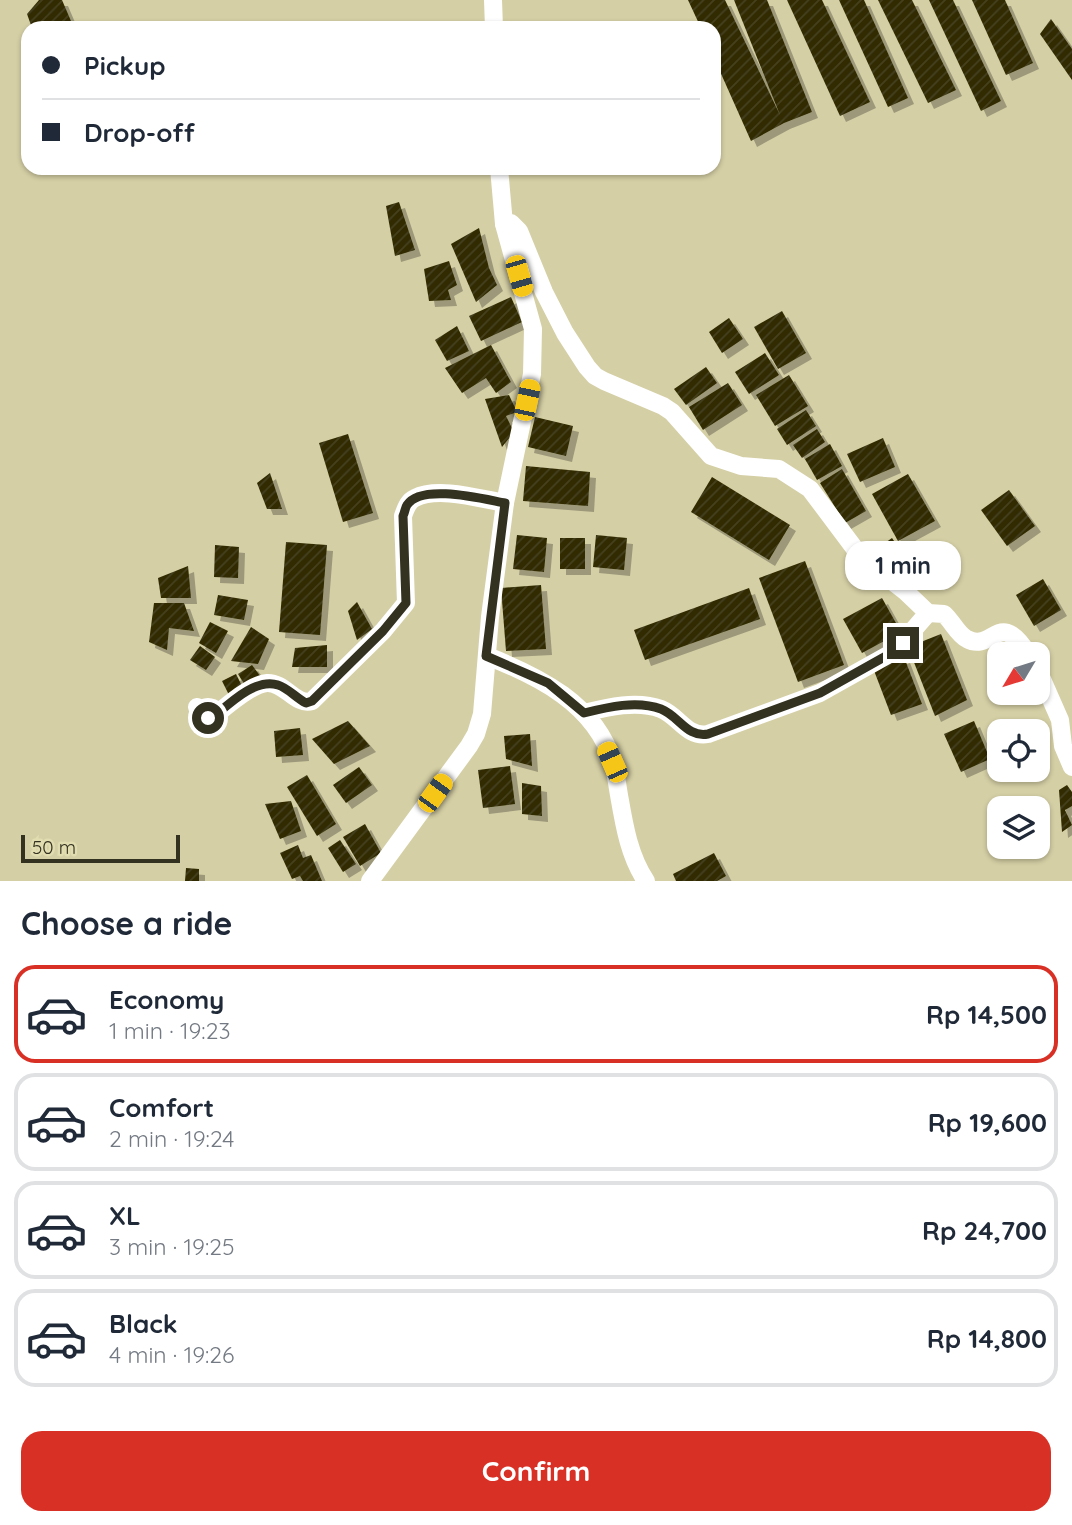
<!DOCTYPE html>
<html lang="en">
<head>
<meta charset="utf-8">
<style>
  body { margin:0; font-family:Quicksand,sans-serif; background:#f6f6f7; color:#1f2937; height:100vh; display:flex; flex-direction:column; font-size:26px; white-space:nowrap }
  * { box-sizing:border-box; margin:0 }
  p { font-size:23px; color:#747a83 }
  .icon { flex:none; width:38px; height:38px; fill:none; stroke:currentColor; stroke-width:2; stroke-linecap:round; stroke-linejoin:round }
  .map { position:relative; height:881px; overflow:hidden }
  .details { display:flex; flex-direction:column; background:#fff; flex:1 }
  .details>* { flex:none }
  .guide { position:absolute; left:21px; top:21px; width:700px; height:154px; border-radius:21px; box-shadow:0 2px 5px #0004; display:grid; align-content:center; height:154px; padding:0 21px; background:#fff }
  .needle { width:46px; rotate:232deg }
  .controls { position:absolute; left:987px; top:642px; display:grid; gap:14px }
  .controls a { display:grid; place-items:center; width:63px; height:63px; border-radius:14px; background:#fff; box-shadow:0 2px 5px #0004; font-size:35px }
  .scale { position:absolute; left:21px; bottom:18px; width:159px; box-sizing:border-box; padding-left:7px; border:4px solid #333120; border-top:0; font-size:19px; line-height:24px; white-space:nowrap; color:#333120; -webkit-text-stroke:5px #e2dcb1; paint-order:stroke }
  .end { position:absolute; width:32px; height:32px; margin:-16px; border:9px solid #333120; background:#fff; box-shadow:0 0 0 4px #fff }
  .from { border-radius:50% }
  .bubble { position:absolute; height:49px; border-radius:21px; background:#fff; box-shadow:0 2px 5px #0004; font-size:23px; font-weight:800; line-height:49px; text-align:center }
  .car { position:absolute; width:21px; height:42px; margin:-21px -10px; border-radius:9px; box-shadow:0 0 5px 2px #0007; background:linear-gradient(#f5c518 24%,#345 0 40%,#f5c518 0 76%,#345 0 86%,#f5c518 0) }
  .guide b { display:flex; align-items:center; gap:24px; height:66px; font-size:26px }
  .guide b+b { border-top:2px solid #e0e1e3 }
  .guide i { width:18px; height:18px; background:#1f2937 }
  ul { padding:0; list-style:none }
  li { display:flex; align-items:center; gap:21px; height:98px; margin:0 14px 10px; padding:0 7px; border:4px solid #e0e1e3; border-radius:21px }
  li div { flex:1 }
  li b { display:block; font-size:26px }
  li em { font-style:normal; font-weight:800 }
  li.selected { border-color:#d93025 }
  li>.icon { width:63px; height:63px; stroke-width:1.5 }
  h2 { padding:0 21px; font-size:32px; line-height:84px }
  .primary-button { display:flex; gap:14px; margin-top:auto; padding:14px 21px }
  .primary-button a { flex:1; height:80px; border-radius:21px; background:#d93025; color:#fff; font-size:28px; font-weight:800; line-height:80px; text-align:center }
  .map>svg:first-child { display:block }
  .building { fill:url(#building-hatch); filter:url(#shadow) }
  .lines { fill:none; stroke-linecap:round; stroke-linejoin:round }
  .minor { stroke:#fff; stroke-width:18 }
  .route { stroke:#333120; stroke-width:9 }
</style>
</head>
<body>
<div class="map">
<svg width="1072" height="881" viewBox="0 0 1072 881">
  <defs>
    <pattern id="building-hatch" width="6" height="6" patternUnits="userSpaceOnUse" patternTransform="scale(1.75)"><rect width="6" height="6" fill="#302a02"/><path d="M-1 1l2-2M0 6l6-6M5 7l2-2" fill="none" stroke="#46411e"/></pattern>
    <filter id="shadow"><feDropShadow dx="6" dy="6" stdDeviation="0" flood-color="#0004"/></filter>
  </defs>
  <rect width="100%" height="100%" fill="#d5cfa5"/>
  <g class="building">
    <path d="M39,0H62L74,28H32L27,14Z"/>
    <path d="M688,0H725L780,115L734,0H767L812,112L784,123L751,141L714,58V28H701Z"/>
    <path d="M787,0H822L870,102L840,116Z"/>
    <path d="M839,0H864L908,98L888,107Z"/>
    <path d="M878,0H912L956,90L928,103Z"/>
    <path d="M929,0H953L1001,101L981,111Z"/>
    <path d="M972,0H1005L1033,63L1006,75Z"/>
    <path d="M1051,19L1072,49V80L1040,34Z"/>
    <path d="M399,202L415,250L395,256L386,206Z"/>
    <path d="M479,228L489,268L497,285L476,302L451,244Z"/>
    <path d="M449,261L457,285L448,290L451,300L429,301L424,269Z"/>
    <path d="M511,297L522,322L481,341L469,316Z"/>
    <path d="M782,311L806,353L778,369L754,327Z"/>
    <path d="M729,318L743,339L722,353L709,332Z"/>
    <path d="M457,326L469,351L447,361L435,340Z"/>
    <path d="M491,345L511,382L496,393L486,378L462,393L445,368Z"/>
    <path d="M765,353L779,375L749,394L735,372Z"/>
    <path d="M706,367L717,383L686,405L674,389Z"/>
    <path d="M789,375L808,406L775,426L756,395Z"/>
    <path d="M728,383L742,405L703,430L689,407Z"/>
    <path d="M509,395L517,412L506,416L514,432L502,447L485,399Z"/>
    <path d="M806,410L816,426L787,445L777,429Z"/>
    <path d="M535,417L573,426L566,456L528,447Z"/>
    <path d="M817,429L825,442L802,458L793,445Z"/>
    <path d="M348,434L373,513L343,522L319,443Z"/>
    <path d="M883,438L895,467L860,482L847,454Z"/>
    <path d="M830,444L842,466L817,480L805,459Z"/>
    <path d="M526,466L590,472L588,506L523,501Z"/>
    <path d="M842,469L866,511L845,523L820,483Z"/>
    <path d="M270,473L282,509H267L257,483Z"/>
    <path d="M908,474L935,521L898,541L872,494Z"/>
    <path d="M712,477L790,525L769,560L691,512Z"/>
    <path d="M1009,490L1035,526L1007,546L981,510Z"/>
    <path d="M517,535L547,538L544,572L513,569Z"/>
    <path d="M596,535L627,538L624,570L593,567Z"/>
    <rect x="560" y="538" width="25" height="31"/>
    <path d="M892,538L907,560L887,573L872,552Z"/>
    <path d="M286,542L327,545L320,635L279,632Z"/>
    <path d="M215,545L239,547L238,578L214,577Z"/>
    <path d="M805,561L844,665L798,682L759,578Z"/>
    <path d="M188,566L191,598H161L158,578Z"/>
    <path d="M1043,579L1061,610L1034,626L1016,595Z"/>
    <path d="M541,585L546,649L506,651L501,588Z"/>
    <path d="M749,588L760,619L645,660L634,630Z"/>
    <path d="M218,595L248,600L244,620L214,615Z"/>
    <path d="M882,598L901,632L862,653L843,619Z"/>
    <path d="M357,602L372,629L357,640L348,611Z"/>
    <path d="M154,603H184L194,631L169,628L167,650L149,642Z"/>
    <path d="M210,622L228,631L216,653L199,643Z"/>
    <path d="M251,627L269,639L258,664L231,661Z"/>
    <path d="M941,634L967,700L935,716L908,647Z"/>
    <path d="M327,645V667H292L295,648Z"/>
    <path d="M200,646L215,657L206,670L190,660Z"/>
    <path d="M904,657L922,704L891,715L873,668Z"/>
    <path d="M252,665L261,677L246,687L238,674Z"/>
    <path d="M236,674L244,690L230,697L222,681Z"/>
    <path d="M348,721L370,746L334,764L312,739Z"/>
    <path d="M974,721L990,759L961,772L944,734Z"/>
    <path d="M300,728L303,755L276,757L274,731Z"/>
    <path d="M530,734L532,766L506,759L504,736Z"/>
    <path d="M510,766L515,804L483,808L478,770Z"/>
    <path d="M359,767L372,785L346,803L333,785Z"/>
    <path d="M307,775L336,824L317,836L287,787Z"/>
    <path d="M522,783L541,786L542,816L522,814Z"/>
    <path d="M1067,785L1072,792V806L1065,810L1072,825L1062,832L1059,790Z"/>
    <path d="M291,801L301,831L280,839L265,804Z"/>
    <path d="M365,824L381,853L360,866L343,837Z"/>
    <path d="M340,840L356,864L343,872L328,848Z"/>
    <path d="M298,845L303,858L311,855L322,881H303L300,876L292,879L280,853Z"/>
    <path d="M714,853L726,876L717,881H676L673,874Z"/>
    <path d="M186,868L199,869V881H185Z"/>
  </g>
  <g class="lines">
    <g class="minor">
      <path d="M493,0L494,28"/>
      <path d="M504,224L511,223L519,231L544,292L565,333L587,367L595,376L604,381L663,406L672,412L711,456L741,466L779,469L810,489L861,557L906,592L928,613L944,614C952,621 958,635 967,639C993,653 999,607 1028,654"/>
      <path d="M487,656C538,676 596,704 613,763C616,773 617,784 619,795C624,824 629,856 646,881"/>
      <path d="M1038,670L1060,720L1063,746L1072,767"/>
      <path d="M197,707L211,719C224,708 251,684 267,683C285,682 295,706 312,701L383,631L406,603L403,516C406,508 408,501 415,498C438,486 481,499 505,503"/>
      <path d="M584,713C608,707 637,700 661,709C679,716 687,738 708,734L820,693L895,651L928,613"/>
      <path d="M370,881L469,746L476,734L482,714L490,617L505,503L532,374L533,329L504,224L499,168"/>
    </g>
  </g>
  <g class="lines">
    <path class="route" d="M208,718L211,719C227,706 255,677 278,685C288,688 296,698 306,703L312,701L383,631L406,603L403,516C405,512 405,508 407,505C421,483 483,499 505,503L486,656L548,683L584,713C608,707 637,700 661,709C679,716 687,738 708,734L820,693L895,651L903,643"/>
  </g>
</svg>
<div class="controls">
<a><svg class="needle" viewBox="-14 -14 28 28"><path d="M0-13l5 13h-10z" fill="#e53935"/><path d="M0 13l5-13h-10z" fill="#747a83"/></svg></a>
<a><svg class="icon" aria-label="locate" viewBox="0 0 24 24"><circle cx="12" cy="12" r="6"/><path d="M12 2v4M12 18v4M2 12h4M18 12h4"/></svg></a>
<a><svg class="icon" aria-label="layers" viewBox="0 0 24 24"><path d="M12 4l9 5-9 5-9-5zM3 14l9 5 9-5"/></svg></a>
</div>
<div class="scale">50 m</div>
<i class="end from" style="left:208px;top:718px"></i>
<i class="end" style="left:903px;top:643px"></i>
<div class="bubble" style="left:845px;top:541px;width:116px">1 min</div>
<i class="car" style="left:519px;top:276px;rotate:164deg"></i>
<i class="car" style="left:527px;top:400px;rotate:12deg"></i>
<i class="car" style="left:612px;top:762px;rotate:336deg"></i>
<i class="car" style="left:435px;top:793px;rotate:36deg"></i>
<div class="guide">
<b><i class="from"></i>Pickup</b>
<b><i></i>Drop-off</b>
</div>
</div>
<section class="details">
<h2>Choose a ride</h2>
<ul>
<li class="selected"><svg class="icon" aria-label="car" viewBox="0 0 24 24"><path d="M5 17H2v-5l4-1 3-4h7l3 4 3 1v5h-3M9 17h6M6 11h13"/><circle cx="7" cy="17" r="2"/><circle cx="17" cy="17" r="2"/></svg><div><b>Economy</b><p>1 min · 19:23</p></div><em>Rp 14,500</em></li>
<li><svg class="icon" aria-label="car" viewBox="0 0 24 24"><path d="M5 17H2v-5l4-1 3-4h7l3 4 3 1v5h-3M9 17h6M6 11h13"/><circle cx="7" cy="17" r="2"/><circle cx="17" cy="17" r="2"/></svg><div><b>Comfort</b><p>2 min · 19:24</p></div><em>Rp 19,600</em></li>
<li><svg class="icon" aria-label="car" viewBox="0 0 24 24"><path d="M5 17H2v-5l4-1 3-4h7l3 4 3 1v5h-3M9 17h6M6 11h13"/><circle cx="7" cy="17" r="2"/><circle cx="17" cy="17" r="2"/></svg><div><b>XL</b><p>3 min · 19:25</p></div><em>Rp 24,700</em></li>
<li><svg class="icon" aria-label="car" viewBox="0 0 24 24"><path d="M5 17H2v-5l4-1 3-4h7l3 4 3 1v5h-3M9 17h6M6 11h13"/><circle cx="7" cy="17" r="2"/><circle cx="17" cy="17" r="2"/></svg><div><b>Black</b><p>4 min · 19:26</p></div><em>Rp 14,800</em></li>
</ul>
<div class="primary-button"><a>Confirm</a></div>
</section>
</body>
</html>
